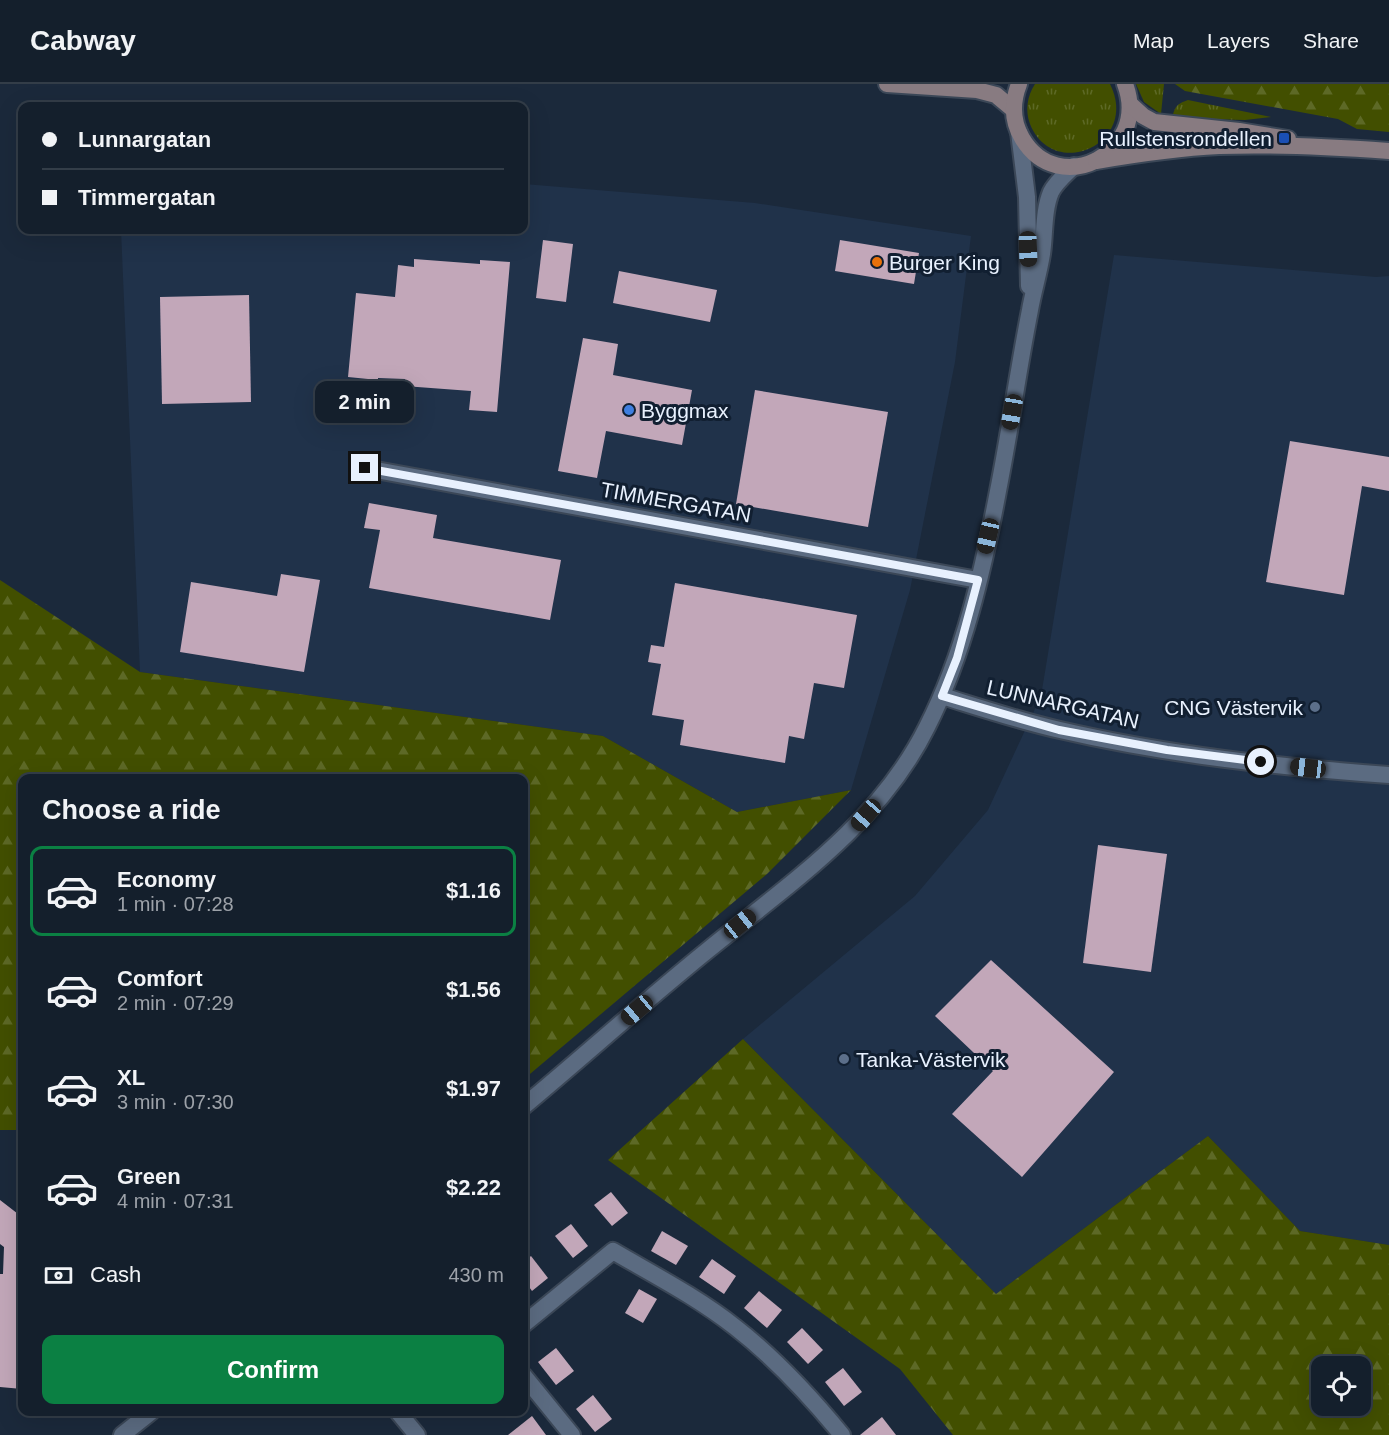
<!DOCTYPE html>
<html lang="en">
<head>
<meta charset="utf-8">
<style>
  body { margin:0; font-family:Helvetica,sans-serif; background:#212c38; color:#f1f3f6; height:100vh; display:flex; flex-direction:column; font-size:22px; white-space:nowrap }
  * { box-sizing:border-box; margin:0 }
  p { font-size:20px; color:#9da2a9 }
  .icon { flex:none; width:33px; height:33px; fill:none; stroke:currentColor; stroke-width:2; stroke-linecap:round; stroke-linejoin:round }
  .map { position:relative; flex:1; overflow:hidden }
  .panel { position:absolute; left:18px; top:690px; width:510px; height:642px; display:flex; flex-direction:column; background:#141f2c; border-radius:12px; box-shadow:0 6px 24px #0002,0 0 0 2px #333d48 }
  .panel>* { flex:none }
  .hud { position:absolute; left:18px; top:18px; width:510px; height:132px; border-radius:12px; box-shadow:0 6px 24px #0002,0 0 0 2px #333d48; display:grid; align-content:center; height:132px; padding:0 24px; background:#141f2c }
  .fabs { position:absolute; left:1311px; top:1272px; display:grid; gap:12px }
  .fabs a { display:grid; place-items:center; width:60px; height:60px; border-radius:12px; background:#141f2c; box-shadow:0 6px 24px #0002,0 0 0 2px #333d48; font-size:30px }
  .end { position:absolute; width:27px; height:27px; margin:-14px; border:8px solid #e8f1fe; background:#111; box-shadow:0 0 0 3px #111 }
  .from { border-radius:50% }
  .bubble { position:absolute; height:42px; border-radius:12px; background:#141f2c; box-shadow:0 6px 24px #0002,0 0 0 2px #333d48; font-size:20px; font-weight:700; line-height:42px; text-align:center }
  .car { position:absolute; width:18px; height:36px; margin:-18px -9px; border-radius:8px; box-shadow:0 0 4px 2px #0007; background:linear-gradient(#222 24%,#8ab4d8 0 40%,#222 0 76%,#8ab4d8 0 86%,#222 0) }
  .hud b { display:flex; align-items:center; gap:21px; height:57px; font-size:22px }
  .hud b+b { border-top:2px solid #333d48 }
  .hud i { width:15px; height:15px; background:#f1f3f6 }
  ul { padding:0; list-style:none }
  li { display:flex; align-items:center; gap:18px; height:90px; margin:0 12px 9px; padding:0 12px; border:3px solid transparent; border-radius:12px }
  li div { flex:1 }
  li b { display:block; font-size:22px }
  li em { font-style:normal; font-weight:700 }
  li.current { border-color:#0b8043 }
  li>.icon { width:54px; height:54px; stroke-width:1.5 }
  h2 { padding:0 24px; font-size:27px; line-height:72px }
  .pay { display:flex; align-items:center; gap:15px; height:66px; padding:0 24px; font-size:22px }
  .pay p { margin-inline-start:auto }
  .cta { display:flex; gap:12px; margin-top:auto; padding:12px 24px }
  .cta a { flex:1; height:69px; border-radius:12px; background:#0b8043; color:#fff; font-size:24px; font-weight:700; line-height:69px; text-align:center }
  header { display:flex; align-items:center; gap:36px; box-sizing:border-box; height:84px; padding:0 30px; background:#141f2c; border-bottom:2px solid #333d48 }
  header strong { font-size:28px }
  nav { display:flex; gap:33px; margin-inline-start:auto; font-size:21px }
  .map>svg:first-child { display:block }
  .built { fill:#20324a }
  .grass { fill:url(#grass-tufts) }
  .forest { fill:url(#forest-firs); fill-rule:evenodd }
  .building { fill:#c2a7b9 }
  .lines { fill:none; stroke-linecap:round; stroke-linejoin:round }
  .minor-casing { stroke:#3b4757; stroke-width:20 }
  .tertiary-casing { stroke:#3b4757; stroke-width:20 }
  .secondary-casing { stroke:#3b4757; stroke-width:20 }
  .minor { stroke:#5b6b81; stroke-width:16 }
  .tertiary { stroke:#5b6b81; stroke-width:16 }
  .secondary { stroke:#887b81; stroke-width:16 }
  .route { stroke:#e8f1fe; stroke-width:8 }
  .transit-dot { fill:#1a4fb4; stroke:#111f31; stroke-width:2 }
  .food-dot { fill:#e8710a; stroke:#111f31; stroke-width:2 }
  .shop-dot { fill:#3f7fe0; stroke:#111f31; stroke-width:2 }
  .service-dot { fill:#5c6f8a; stroke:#111f31; stroke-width:2 }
  .labels { text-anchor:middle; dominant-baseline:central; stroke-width:6; stroke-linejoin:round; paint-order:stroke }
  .poi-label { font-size:21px; fill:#e8f1fe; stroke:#111f31; text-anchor:start }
  .street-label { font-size:21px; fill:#e8f1fe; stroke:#111f31 }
</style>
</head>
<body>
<header>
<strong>Cabway</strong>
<nav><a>Map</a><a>Layers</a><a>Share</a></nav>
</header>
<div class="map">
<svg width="1389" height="1351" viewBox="0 0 1389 1351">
  <defs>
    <pattern id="grass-tufts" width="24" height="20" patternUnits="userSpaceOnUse" patternTransform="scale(1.5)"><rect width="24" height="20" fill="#424f00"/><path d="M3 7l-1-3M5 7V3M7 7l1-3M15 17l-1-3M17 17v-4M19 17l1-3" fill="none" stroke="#5d6926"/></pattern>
    <pattern id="forest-firs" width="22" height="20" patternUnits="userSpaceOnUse" patternTransform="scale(1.5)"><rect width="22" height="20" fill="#424f00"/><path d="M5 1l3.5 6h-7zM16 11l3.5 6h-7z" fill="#5d6926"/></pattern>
  </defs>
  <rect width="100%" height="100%" fill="#1b293b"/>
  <g class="built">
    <path d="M524,100L755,119L971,152L955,278L910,506L851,706L737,728L603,652L140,588L121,146H524Z"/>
    <path d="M1114,171L1376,193L1389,192V1161L1300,1147L1208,1052L996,1210L743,955L915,812L988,726L1041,612Z"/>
  </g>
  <g class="grass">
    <path d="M1035,0H1110C1140,60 1053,98 1030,40C1025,27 1027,12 1035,0Z"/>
    <path d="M1136,0H1164L1161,30L1144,18Z"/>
    <path d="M1188,16L1271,33L1245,36L1172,34C1175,22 1177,20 1188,16Z"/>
  </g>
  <g class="forest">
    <path d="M1175,0H1389V48L1357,45L1338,35L1185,7Z"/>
    <path d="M0,496L140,588L603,652L737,728L851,706L767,790L524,995V694H22V1046H0Z"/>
    <path d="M743,955L996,1210L1208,1052L1300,1147L1389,1161V1351H953L900,1285L608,1076ZM1360,1282V1322H1322V1282Z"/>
  </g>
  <g class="building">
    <path d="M543,156L573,160L566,218L536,214Z"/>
    <path d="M840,156L919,169L914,200L835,187Z"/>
    <path d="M414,175L480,180V176L510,178L497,328L469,326L471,307L404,302L405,295L378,294V296L348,293L356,209L395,213L398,181L414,183Z"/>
    <path d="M619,187L717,206L710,238L613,219Z"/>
    <path d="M249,211L251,318L162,320L160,213Z"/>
    <path d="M583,254L618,260L613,291L692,306L682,361L606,347L597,394L558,387Z"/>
    <path d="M755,306L888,328L868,443L736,420Z"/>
    <path d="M1290,357L1389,373V407L1362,402L1344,511L1266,498Z"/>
    <path d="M369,419L437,431L433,454L561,476L550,536L369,504L380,446L364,444Z"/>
    <path d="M281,490L320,496L304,588L180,568L191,498L277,512Z"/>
    <path d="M675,499L857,531L844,604L814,599L804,655L789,652L785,679L680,661L684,636L652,631L661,580L648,578L651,561L664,563Z"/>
    <path d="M1098,761L1167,770L1151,888L1083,879Z"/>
    <path d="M991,876L1114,988L1022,1093L952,1030L993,987L935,932Z"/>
    <path d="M611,1108L628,1129L612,1142L594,1121Z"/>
    <path d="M0,1116L22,1133V1305L0,1303V1190H3L4,1163L0,1160Z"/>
    <path d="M571,1140L588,1162L573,1174L555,1152Z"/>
    <path d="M662,1147L688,1162L676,1181L651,1167Z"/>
    <path d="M531,1172L548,1194L532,1207L524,1196V1178Z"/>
    <path d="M712,1175L736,1192L724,1210L699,1193Z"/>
    <path d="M639,1205L657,1215L643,1239L625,1229Z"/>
    <path d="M759,1207L782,1226L767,1244L744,1224Z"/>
    <path d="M802,1244L823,1266L808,1280L787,1258Z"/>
    <path d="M556,1264L574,1287L556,1301L538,1278Z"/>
    <path d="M843,1284L862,1308L844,1322L825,1298Z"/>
    <path d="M593,1311L612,1335L595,1348L576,1325Z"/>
    <path d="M532,1332L546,1351H508Z"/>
    <path d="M882,1333L896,1351H860Z"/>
  </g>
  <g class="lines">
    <defs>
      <g id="minor">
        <path d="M365,384L978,496"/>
        <path d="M524,1240L613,1167C654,1191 697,1213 735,1243C775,1274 810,1312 842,1351"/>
        <path d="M524,1292L572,1351"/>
      </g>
      <g id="tertiary">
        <path d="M1019,48L1027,113L1029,202"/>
        <path d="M942,612C981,624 1020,637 1060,646C1168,671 1279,683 1389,691"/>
        <path d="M524,1022C585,971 645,917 708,866C789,800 879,740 927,643C964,570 983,487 998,407C1010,347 1018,286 1030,226C1033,208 1039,189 1042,170C1045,150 1043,127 1051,108C1056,98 1066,90 1074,82"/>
        <path d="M398,1328L417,1351"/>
        <path d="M122,1351L151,1328"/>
      </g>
      <g id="secondary">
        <path d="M887,0L977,6L996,11L1014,26"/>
        <path d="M1019,0C1012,18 1012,37 1022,54C1058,116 1151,69 1125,0"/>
        <path d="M1131,21L1143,32L1154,38L1239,47L1288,55"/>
        <path d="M1096,77C1137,70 1178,64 1219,62C1276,60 1333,63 1389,67"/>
      </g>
    </defs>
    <use href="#minor" class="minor-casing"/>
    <use href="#tertiary" class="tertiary-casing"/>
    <use href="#secondary" class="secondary-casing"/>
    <use href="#minor" class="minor"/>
    <use href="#tertiary" class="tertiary"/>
    <use href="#secondary" class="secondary"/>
  </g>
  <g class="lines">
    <path class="route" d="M365,384L978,496L957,574L942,612L1059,646L1167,666L1261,678"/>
  </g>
  <rect class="transit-dot" x="1278" y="48" width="12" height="12" rx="3"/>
  <circle class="food-dot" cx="877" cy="178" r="6"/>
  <circle class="shop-dot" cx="629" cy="326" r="6"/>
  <g class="service-dot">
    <circle cx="1315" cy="623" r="6"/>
    <circle cx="844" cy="975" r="6"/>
  </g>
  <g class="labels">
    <g class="poi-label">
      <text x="1272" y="54" text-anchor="end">Rullstensrondellen</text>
      <text x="889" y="178">Burger King</text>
      <text x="641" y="326">Byggmax</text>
      <text x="1303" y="623" text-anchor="end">CNG Västervik</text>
      <text x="856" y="975">Tanka-Västervik</text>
    </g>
    <g class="street-label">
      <text transform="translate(676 418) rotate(10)">TIMMERGATAN</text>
      <text transform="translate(1063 620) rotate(13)">LUNNARGATAN</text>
    </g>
  </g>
</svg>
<div class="fabs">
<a><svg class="icon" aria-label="locate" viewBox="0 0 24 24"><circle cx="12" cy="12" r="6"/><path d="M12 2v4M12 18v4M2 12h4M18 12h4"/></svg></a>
</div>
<i class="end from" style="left:1261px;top:678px"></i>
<i class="end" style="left:365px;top:384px"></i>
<div class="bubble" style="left:315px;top:297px;width:99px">2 min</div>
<i class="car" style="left:1028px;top:165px;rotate:178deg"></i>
<i class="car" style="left:1012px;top:328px;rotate:190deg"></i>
<i class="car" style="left:988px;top:452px;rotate:193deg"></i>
<i class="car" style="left:1308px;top:684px;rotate:277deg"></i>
<i class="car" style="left:866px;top:731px;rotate:221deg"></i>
<i class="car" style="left:740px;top:840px;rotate:51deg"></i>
<i class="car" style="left:637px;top:926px;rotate:230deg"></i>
<div class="hud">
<b><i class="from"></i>Lunnargatan</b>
<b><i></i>Timmergatan</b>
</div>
<section class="panel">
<h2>Choose a ride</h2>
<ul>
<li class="current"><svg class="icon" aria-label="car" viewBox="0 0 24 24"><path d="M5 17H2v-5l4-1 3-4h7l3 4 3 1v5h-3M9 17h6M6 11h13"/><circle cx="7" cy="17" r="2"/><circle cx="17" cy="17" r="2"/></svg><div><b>Economy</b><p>1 min · 07:28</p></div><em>$1.16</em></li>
<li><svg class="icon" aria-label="car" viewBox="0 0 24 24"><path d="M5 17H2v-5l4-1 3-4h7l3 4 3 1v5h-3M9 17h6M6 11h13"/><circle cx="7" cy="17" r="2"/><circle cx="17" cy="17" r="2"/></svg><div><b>Comfort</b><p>2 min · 07:29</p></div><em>$1.56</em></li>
<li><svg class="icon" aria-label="car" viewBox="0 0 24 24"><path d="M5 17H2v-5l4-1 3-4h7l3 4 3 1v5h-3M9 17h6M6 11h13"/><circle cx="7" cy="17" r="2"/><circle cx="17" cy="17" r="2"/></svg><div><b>XL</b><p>3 min · 07:30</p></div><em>$1.97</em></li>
<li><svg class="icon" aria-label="car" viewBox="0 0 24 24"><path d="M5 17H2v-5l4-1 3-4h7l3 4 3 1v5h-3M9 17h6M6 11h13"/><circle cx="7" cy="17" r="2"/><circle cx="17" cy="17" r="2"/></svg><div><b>Green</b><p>4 min · 07:31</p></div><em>$2.22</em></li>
</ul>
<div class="pay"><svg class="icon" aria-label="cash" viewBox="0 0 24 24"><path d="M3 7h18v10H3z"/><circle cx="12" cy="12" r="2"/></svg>Cash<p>430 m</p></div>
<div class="cta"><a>Confirm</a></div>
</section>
</div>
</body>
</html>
